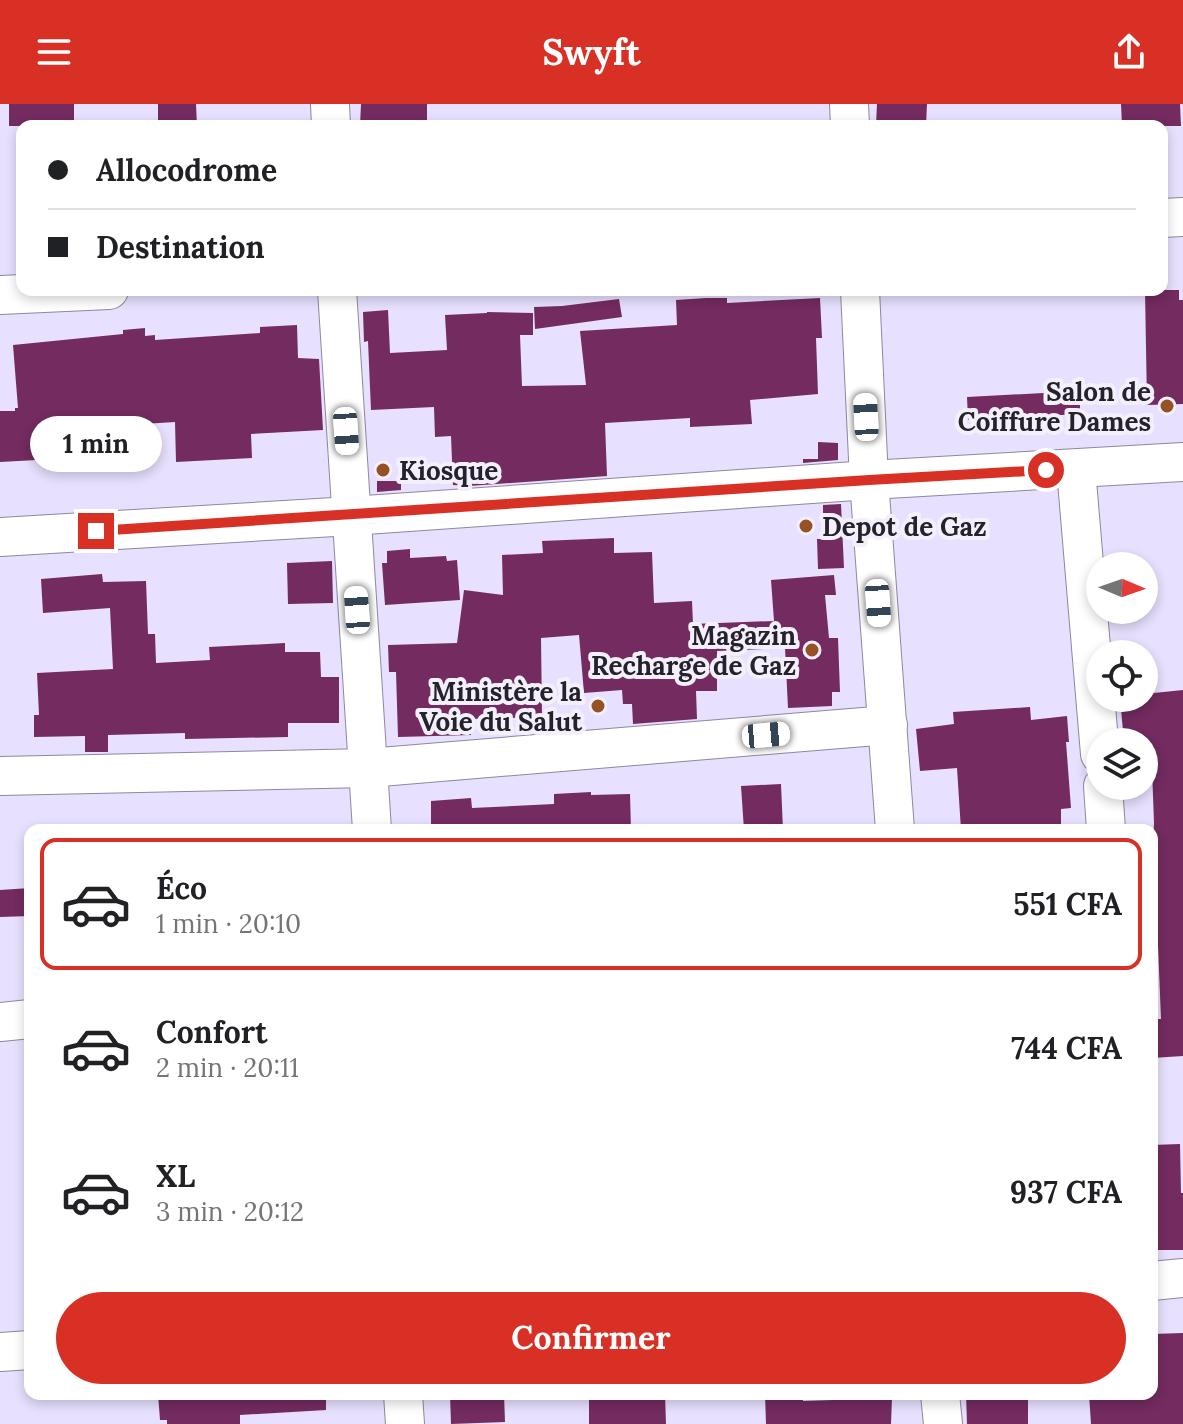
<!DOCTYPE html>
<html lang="fr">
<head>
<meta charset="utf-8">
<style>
  body { margin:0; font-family:Lora,serif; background:#f2f2f2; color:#202124; height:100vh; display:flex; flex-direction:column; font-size:30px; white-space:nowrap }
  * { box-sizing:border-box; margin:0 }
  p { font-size:26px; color:#757577 }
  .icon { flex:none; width:44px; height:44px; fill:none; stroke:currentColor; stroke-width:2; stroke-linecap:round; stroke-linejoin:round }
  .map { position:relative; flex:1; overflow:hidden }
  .drawer { position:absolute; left:24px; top:720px; width:1134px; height:576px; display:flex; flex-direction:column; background:#fff; border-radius:16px; box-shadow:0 4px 12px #0003 }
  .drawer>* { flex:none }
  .guide { position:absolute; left:16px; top:16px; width:1152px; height:176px; border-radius:16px; box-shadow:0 4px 12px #0003; display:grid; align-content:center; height:176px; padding:0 32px; background:#fff }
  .needle { width:52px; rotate:92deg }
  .buttons { position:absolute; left:1086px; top:448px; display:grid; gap:16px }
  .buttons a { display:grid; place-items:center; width:72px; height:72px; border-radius:50%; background:#fff; box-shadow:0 4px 12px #0003; font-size:40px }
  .end { position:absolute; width:36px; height:36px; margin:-18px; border:10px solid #d93025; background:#fff; box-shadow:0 0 0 4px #fff }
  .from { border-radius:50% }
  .bubble { position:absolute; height:56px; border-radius:28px; background:#fff; box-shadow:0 4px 12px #0003; font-size:26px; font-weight:800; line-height:56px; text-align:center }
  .car { position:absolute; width:24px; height:48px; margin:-24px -12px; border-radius:10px; box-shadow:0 0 6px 2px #0007; background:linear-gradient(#fff 24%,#345 0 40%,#fff 0 76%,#345 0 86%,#fff 0) }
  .guide b { display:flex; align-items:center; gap:28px; height:76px; font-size:30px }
  .guide b+b { border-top:2px solid #e0e0e0 }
  .guide i { width:20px; height:20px; background:#202124 }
  ul { padding:14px 0 0; list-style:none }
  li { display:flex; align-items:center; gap:24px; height:132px; margin:0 16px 12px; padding:0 16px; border:4px solid transparent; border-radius:16px }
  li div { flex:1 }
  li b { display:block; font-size:30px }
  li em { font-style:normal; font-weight:800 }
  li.active { border-color:#d93025 }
  li>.icon { width:72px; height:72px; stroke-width:1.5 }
  .primary-button { display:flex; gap:16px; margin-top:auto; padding:16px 32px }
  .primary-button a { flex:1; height:92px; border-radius:48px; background:#d93025; color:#fff; font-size:32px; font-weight:800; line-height:92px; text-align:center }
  header { display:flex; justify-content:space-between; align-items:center; height:104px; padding:0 32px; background:#d93025; color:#fff; font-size:36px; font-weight:800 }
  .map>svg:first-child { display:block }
  .building { fill:#732b60 }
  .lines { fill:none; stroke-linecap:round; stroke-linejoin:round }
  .minor-casing { stroke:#8e87a2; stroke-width:40 }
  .minor { stroke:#fff; stroke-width:38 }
  .route { stroke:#d93025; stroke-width:10 }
  .poi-dot { fill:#965125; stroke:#f3f0fc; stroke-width:3 }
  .labels { text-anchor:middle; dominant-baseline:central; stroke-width:8; stroke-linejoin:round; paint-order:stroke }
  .poi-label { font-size:26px; font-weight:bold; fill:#25222d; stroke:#f3f0fc; text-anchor:end }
</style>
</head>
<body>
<header><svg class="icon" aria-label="menu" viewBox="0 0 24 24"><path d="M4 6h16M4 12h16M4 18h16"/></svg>Swyft<svg class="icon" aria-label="share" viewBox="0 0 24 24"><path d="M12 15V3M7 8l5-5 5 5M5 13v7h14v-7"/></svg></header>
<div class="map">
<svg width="1183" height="1320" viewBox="0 0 1183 1320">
  <rect width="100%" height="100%" fill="#e7e0fe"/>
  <g class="building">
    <rect x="9" y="0" width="65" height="22"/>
    <path d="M158,0H196L197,22H158Z"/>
    <path d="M361,0H427V22H360Z"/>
    <path d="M877,0H927L926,22L876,21Z"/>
    <path d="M1121,0H1180L1181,22H1122Z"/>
    <path d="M1145,186H1179V196H1183V300L1147,301Z"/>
    <path d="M706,194H727V199L820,194L822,234H816L818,290L750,296L752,320L690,323V314L605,319L607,372L469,382L453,381L451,332L435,333L434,303L371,306L368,237L364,238L363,208L388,206L390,249L447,246L445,211L487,209V208L533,209V231H520L522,282L586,281L580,227L677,221L676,196Z"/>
    <path d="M619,195L622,213L535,225L534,203L562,202Z"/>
    <path d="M297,221L298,254L319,255L323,326L251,330L252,354L176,358L175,318L95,323L97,354H37V356L0,358V307H15V304H18L13,241L123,230V226L145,224V232L155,231V236L260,229V223Z"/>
    <path d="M1080,287V310L968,316L967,293Z"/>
    <path d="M818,338L838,339V356L803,359V355H818Z"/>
    <path d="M377,377H401V386L377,388Z"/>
    <path d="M841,400L844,464L818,465L817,435H823V401Z"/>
    <path d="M614,434V449L652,448L654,499L692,497L693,520L774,517L771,476L834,471L836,491H825L829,534H838L840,588H832V602L788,604L785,544L717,547V587H696L697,615L633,620L632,600H623L622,586L584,589L579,531L541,534L542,613L470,615L471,631L398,633L396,568H389L388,541L457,539L464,486L503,491L502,451L543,449L542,437Z"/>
    <path d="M410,445V454L446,452L447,457L457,456L460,496L385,501L382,459H387V447Z"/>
    <path d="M332,457L333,499L288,500L287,459Z"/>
    <path d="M102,470L103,478L146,477L148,530H155L156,559L210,556L209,543L285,539V548H320L321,573H339V619H288V633L185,635V629L108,631V648H85V632L34,633V611H39L37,569L113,565L110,504L43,509L41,475Z"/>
    <path d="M1183,586V952L1152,954V915H1161L1158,841H1152V760L1154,719L1152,665L1144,666V638H1124L1120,594H1144V590Z"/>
    <path d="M1030,603L1031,616L1067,612L1069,638H1066L1071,704L1061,705V726H961L957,664L920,667L916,625L954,620L953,608Z"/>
    <path d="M781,680L783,726H744L741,682Z"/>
    <path d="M591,688V691L630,690L631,726H431V697L471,694L472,704L554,700V690Z"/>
    <path d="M30,784V812L0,813V786Z"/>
    <path d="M1180,1040L1181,1089H1183V1146H1156V1086H1152V1041Z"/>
    <path d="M1183,1229V1320H1091L1089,1290H1152V1230Z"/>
    <path d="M158,1290H326V1306L240,1311V1320H167V1316H160Z"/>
    <path d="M450,1290H504L505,1318L451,1320Z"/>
    <path d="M589,1290H665L666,1320H589Z"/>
    <path d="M765,1290H803V1297L892,1294L891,1320H766Z"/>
    <path d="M966,1290H1028V1320H967Z"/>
  </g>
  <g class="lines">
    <defs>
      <g id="minor">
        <path d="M330,0L331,22"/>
        <path d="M849,0L850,22"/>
        <path d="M1162,114L1183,113"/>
        <path d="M337,186L372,726"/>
        <path d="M860,186L869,376L895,726"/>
        <path d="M0,191L109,186"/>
        <path d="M1076,365L1100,650"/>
        <path d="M0,433L351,412L869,376L1183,358"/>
        <path d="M0,672L368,664L888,621"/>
        <path d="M1103,682L1106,726"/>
        <path d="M0,918L30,915"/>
        <path d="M1152,1177L1183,1174"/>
        <path d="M0,1248L30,1246"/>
        <path d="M403,1290L405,1320"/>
        <path d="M940,1290L943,1320"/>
      </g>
    </defs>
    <use href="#minor" class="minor-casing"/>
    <use href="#minor" class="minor"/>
  </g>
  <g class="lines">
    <path class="route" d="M96,427L869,376L1046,366"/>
  </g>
  <g class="poi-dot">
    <circle cx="1167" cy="302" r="8"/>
    <circle cx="383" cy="366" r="8"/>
    <circle cx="806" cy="422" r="8"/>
    <circle cx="812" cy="546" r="8"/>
    <circle cx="598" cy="602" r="8"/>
  </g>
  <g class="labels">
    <g class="poi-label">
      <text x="1151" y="287">Salon de<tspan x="1151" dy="30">Coiffure Dames</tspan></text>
      <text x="399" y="366" text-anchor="start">Kiosque</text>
      <text x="822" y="422" text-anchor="start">Depot de Gaz</text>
      <text x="796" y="531">Magazin<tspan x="796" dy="30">Recharge de Gaz</tspan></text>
      <text x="582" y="587">Ministère la<tspan x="582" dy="30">Voie du Salut</tspan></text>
    </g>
  </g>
</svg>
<div class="buttons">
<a><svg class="needle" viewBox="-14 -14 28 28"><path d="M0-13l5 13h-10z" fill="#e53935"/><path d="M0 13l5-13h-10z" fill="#757577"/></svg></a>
<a><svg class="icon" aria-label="locate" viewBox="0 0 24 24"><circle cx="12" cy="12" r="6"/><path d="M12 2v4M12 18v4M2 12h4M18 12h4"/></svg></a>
<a><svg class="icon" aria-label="layers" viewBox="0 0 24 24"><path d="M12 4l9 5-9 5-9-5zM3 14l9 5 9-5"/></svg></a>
</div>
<i class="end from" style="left:1046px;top:366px"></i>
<i class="end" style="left:96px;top:427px"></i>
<div class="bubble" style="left:30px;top:312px;width:132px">1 min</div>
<i class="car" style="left:866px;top:313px;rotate:357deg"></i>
<i class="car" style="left:346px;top:327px;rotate:176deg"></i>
<i class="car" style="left:878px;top:499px;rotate:176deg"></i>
<i class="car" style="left:357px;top:506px;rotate:356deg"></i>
<i class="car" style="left:766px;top:631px;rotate:85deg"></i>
<div class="guide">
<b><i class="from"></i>Allocodrome</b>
<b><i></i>Destination</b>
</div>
<section class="drawer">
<ul>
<li class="active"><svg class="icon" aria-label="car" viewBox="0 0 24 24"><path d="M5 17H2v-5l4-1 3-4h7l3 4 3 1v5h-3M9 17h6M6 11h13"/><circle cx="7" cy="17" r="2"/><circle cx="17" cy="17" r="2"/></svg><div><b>Éco</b><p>1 min · 20:10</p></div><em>551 CFA</em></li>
<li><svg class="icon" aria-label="car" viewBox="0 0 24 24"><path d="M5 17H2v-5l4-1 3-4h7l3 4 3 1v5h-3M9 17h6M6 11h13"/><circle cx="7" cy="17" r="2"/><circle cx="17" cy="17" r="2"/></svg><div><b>Confort</b><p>2 min · 20:11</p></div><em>744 CFA</em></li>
<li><svg class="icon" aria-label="car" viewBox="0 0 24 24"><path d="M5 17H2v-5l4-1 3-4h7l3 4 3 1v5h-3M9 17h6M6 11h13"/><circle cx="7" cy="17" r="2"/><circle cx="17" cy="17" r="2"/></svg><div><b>XL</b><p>3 min · 20:12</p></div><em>937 CFA</em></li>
</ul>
<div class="primary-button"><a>Confirmer</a></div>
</section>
</div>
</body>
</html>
